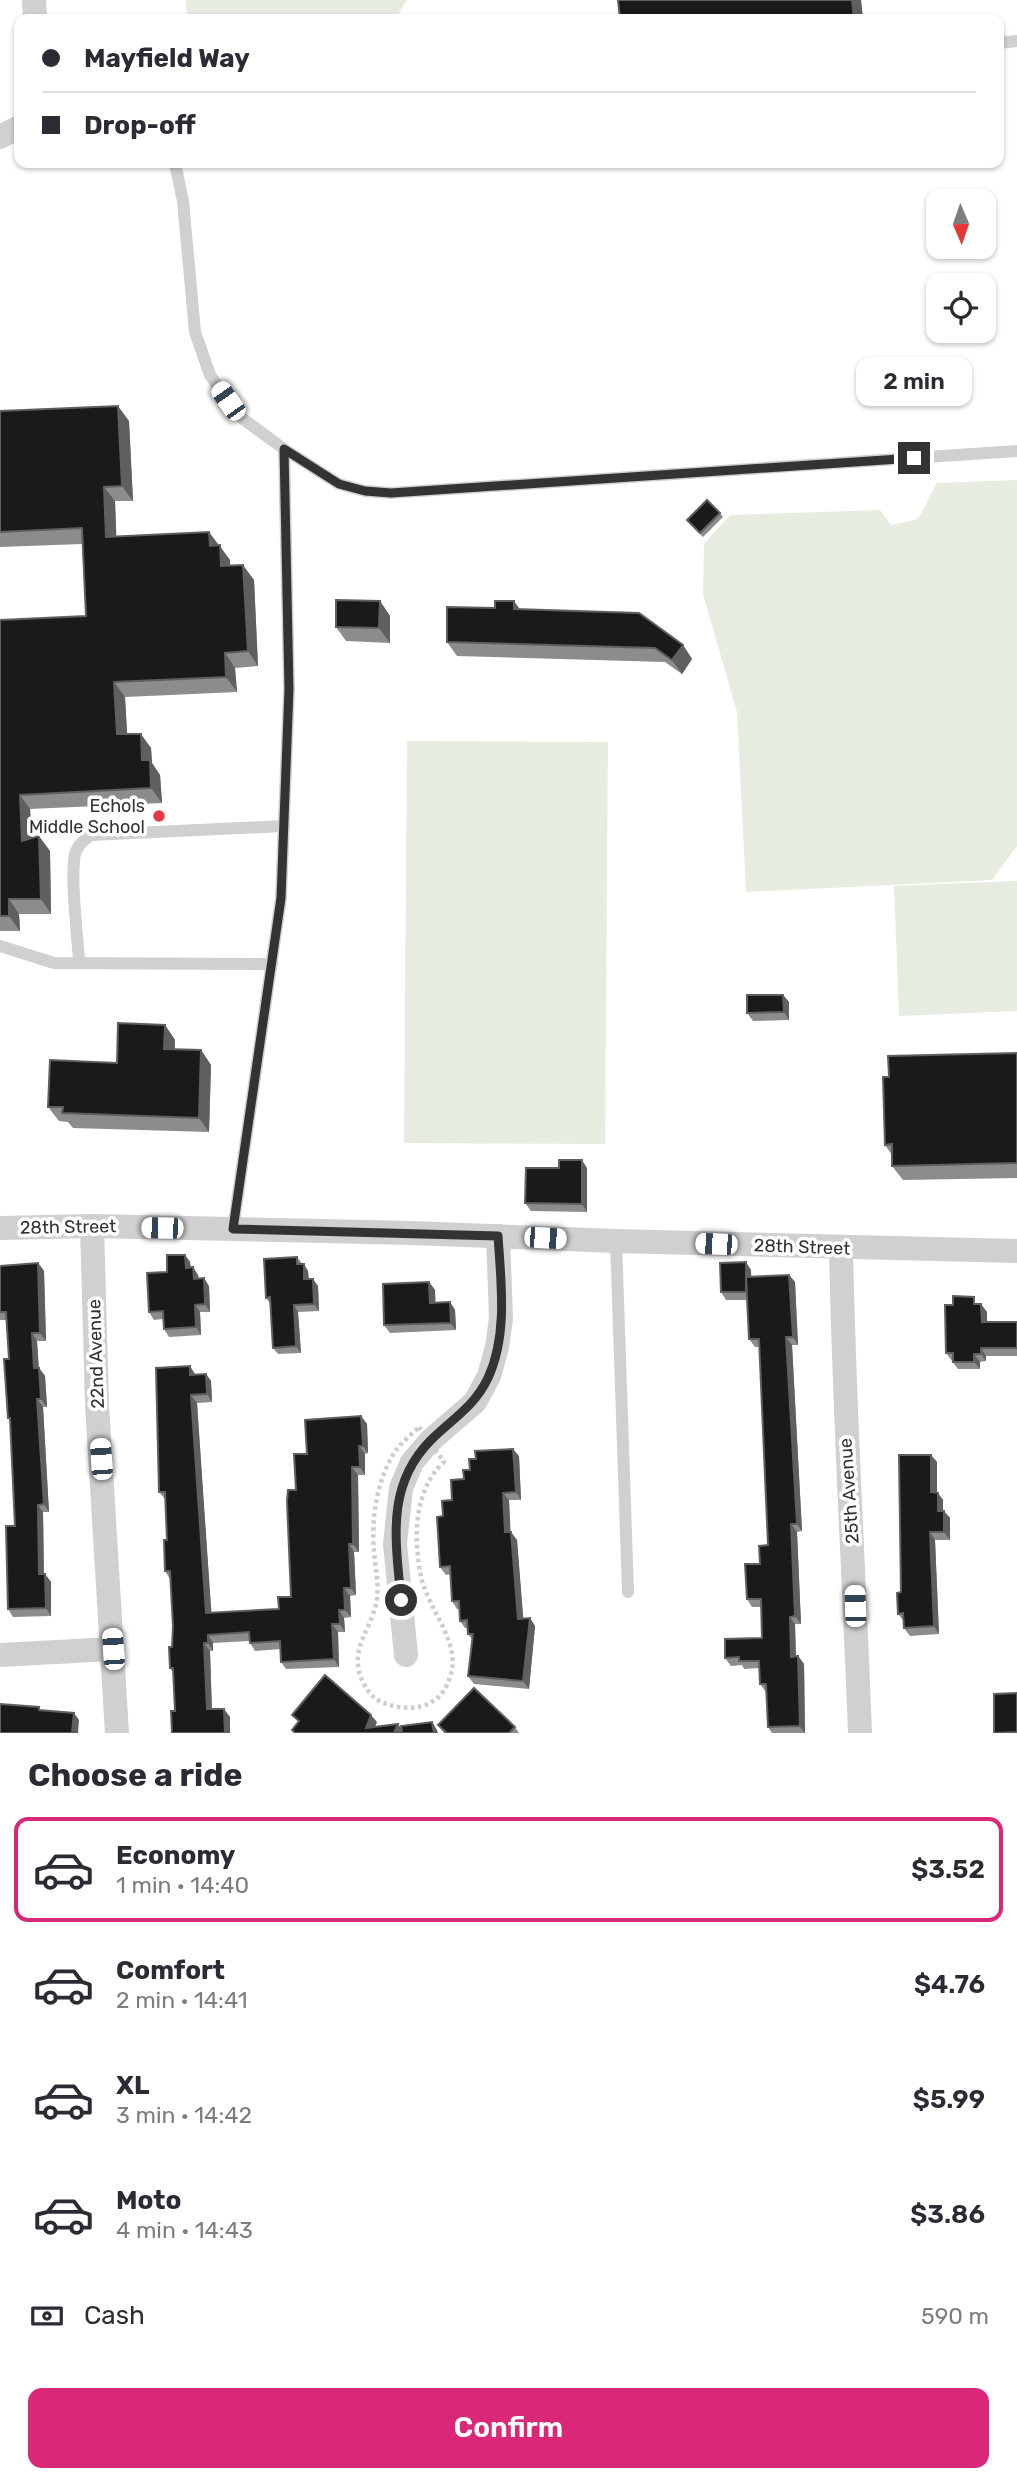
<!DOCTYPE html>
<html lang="en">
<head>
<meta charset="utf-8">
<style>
  body { margin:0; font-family:Rubik,sans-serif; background:#f7f7f7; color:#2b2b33; height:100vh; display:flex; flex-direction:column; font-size:26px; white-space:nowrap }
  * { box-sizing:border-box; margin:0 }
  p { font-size:23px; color:#7c7c81 }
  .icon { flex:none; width:38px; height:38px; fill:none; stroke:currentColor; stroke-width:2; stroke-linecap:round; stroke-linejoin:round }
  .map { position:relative; height:1733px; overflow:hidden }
  .panel { display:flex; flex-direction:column; background:#fff; flex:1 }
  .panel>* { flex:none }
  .top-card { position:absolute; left:14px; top:14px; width:990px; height:154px; border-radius:14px; box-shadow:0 2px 5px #0004; display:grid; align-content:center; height:154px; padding:0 28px; background:#fff }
  .needle { width:46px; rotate:178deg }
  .fabs { position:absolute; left:926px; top:189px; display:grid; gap:14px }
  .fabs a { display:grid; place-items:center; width:70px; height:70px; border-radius:14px; background:#fff; box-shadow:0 2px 5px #0004; font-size:35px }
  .end { position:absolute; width:32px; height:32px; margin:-16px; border:9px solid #333; background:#fff; box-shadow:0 0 0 4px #fff }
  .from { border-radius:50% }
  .bubble { position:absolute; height:49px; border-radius:14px; background:#fff; box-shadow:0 2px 5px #0004; font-size:23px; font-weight:600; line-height:49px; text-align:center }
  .car { position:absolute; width:21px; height:42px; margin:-21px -10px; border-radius:9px; box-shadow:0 0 5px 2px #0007; background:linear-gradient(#fff 24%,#345 0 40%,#fff 0 76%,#345 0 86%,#fff 0) }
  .top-card b { display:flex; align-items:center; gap:24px; height:66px; font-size:26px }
  .top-card b+b { border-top:2px solid #e1e1e2 }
  .top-card i { width:18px; height:18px; background:#2b2b33 }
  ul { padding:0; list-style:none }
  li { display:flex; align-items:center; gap:21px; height:105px; margin:0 14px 10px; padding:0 14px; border:4px solid transparent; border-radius:14px }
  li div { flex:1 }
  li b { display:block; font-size:26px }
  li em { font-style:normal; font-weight:600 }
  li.current { border-color:#db2777 }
  li>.icon { width:63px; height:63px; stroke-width:1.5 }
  h2 { padding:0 28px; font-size:32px; line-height:84px }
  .pay { display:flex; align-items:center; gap:18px; height:77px; padding:0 28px; font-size:26px }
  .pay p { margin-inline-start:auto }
  .action { display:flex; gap:14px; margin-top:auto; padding:14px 28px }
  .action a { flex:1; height:80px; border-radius:14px; background:#db2777; color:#fff; font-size:28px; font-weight:600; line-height:80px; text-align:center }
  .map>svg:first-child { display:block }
  .green { fill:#e6ecdf }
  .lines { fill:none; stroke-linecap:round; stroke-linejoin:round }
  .path { stroke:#cdcdcd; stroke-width:4.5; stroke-dasharray:3.5 3.5; stroke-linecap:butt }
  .service { stroke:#d0d0d0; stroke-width:12 }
  .minor { stroke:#d0d0d0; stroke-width:24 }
  .wall { fill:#8c8c8c }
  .shaded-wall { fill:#5f5f5f }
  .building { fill:#1a1a1a; stroke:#5f5f5f; stroke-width:2 }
  .route { stroke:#333; stroke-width:9 }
  .poi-dot { fill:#e63946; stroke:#fff; stroke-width:2.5 }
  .labels { text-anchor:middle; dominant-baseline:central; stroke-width:7; stroke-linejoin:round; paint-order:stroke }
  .poi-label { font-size:18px; fill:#333; stroke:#fff; text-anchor:end }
  .street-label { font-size:18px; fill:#333; stroke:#fff }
</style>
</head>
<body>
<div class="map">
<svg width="1017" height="1733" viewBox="0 0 1017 1733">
  <rect width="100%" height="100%" fill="#fff"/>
  <g class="green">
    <path d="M186,0H407L395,19H187Z"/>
    <path d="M1017,480V846L992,880L746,892L737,712L703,594L704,544L730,515L880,510L891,525L918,519L937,483Z"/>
    <path d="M407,741L608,742L605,1144L404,1143Z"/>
    <path d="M1017,881V1011L899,1016L894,886Z"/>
  </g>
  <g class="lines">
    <path class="path" d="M419,1427L444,1462C414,1489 413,1539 421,1576C428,1611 464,1644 449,1680C446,1688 441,1697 433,1701C420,1710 401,1709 387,1704C376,1701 369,1694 364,1684C346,1650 372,1631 377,1599C379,1583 375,1567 374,1551C371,1518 377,1477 397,1449C403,1441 412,1434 419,1427Z"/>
    <g class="service">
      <path d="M999,43L1017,41"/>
      <path d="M175,163L183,201L195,332L210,375L239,416L284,449L339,484L365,491L391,493L1017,451"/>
      <path d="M0,946L54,963L272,964"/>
      <path d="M79,963C78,939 69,870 76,851C79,844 85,839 91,835L284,826"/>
      <path d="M233,1229L281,898L289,689L284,449"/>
      <path d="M616,1241L628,1592"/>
    </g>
    <g class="minor">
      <path d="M34,0L35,19"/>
      <path d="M0,137L19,127"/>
      <path d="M92,1226L97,1405L117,1733"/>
      <path d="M0,1228L92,1226L412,1233L616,1241L1017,1251"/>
      <path d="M841,1248C844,1410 854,1571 860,1733"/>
      <path d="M0,1655L112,1649"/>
      <path d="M406,1655L395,1544L401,1488L412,1462L431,1440L475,1402L489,1376L497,1347L501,1318L498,1236"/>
    </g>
  </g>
  <g class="wall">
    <path d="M861,0L863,19H620Z"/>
    <path d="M0,411L129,421L133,501H115L116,537L219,545L230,560V566L254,580L258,666L235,668L237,692L125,697L127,734L151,748L152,763L160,775L162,803L30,809L32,839L50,851L51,914H19L20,931H0V620L86,616L82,544L0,547Z"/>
    <path d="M720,513L723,517L703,537L687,520Z"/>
    <path d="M380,601L390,616V643L346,641L336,627Z"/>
    <path d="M520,609L683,645L692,659L682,674L665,662L457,656L447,642Z"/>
    <path d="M783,995L789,1002V1020L753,1021L747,1013Z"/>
    <path d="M165,1025L175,1040V1049L201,1050L211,1065L209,1132L73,1128L68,1122L59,1121L48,1107L117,1063Z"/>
    <path d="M1017,1053V1178L903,1180L892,1166V1155L885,1145L889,1077Z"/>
    <path d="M587,1168V1212L531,1211L525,1203Z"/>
    <path d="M185,1255L190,1262L191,1267L198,1275L199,1279L209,1286L210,1312H200L201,1335L169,1337L164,1329L163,1319L154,1320L149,1312L167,1272Z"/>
    <path d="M297,1257L308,1271L309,1279L318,1286L319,1311L298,1312L301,1353L278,1354L273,1348L271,1304L266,1298Z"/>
    <path d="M38,1263L44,1271L46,1341H37L39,1368L45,1376L47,1407H43L49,1512H43L44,1574H45L51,1582V1616L13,1617L8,1609L15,1526L10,1421L8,1418L9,1359L7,1320H0V1266Z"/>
    <path d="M751,1270V1276L789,1275L795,1282L798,1345H792L802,1531L797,1532L801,1624H795L796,1657L798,1656L804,1664L805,1733H772L768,1727L766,1692L760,1684L759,1668L744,1669L742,1665L731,1666L725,1658L762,1638L761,1607H752L747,1599L760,1564L768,1545L759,1347H755L749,1339L747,1300H726L721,1292Z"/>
    <path d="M429,1282L435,1290V1303L450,1302L455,1310L456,1330L390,1333L384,1325Z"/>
    <path d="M980,1304L987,1312V1322H1017V1356H986V1361L980,1362V1369H958L946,1353Z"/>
    <path d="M195,1374H206L211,1381L212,1402L197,1403L211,1613L279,1609L291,1597L296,1490L307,1454L361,1416L367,1424L368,1453L365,1454V1475H358L359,1552H354L356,1595L350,1596L351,1617L344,1618L345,1632H338L339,1667L286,1669L281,1662V1649L255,1651L250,1643L249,1641L213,1643V1651H210L212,1709L230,1717V1733H172L175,1711L174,1674L170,1668L172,1647L173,1626L170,1579L165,1571L167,1540L165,1499L159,1492Z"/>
    <path d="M931,1455L937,1462V1493L943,1500V1511L950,1518V1540H935L939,1634L910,1636L904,1628V1621L898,1614Z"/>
    <path d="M519,1456L521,1500H509L510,1532L517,1540L523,1619L530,1618L535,1626L529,1689L474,1684L468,1676L472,1639L468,1634V1628H465L460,1621L459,1609H457L452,1601L451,1574L446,1575L440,1567L443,1516L470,1470Z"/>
    <path d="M438,1725L515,1727L519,1733H444Z"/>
  </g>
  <g class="shaded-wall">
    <path d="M852,0H861L863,19H854Z"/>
    <path d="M118,406L129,421L133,501L122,486Z"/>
    <path d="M104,487L115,501L117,552L106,537Z"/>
    <path d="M209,532L230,560L231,581L221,566L210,546Z"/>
    <path d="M243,565L254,580L258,666L248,651Z"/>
    <path d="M380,601L390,616V643L379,628Z"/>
    <path d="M514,601L524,615L514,609Z"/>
    <path d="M683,645L692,659L682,674L672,660Z"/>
    <path d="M225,653L235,668L237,692L226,677Z"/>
    <path d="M114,682L125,697L128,749L117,734Z"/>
    <path d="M141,734L151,748L152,763L160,775L162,803L151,788L142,760Z"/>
    <path d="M20,795L30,809L33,856L22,841Z"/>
    <path d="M39,836L50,851L51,914L41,899Z"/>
    <path d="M9,899L19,914L20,931L9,916Z"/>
    <path d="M783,995L789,1002V1020L784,1012Z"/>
    <path d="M165,1025L175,1040L174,1064L164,1049Z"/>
    <path d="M201,1050L211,1065L209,1132L199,1118Z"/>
    <path d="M582,1160L587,1168V1212L582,1204Z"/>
    <path d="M185,1255L190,1262L191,1275L186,1268Z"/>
    <path d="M746,1262L751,1270L752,1300L746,1292Z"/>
    <path d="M38,1263L44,1271L46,1341L40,1333Z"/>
    <path d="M304,1264L308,1271L309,1286L304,1279Z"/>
    <path d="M193,1267L198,1275L199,1287L194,1279Z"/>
    <path d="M789,1275L795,1282L798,1345L793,1337Z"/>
    <path d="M204,1278L209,1286L210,1312L205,1304Z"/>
    <path d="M313,1279L318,1286L319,1311L314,1304Z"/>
    <path d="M429,1282L435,1290L436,1311L430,1303Z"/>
    <path d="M450,1302L455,1310L456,1330L451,1323Z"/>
    <path d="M981,1304L987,1312V1330L982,1322Z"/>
    <path d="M195,1305L200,1312L201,1335L196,1327Z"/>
    <path d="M294,1305L298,1312L301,1353L296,1346Z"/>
    <path d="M32,1333L37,1341L39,1376L34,1368Z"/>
    <path d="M786,1337L792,1345L802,1531L797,1524Z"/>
    <path d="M981,1348L986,1356V1361L981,1354Z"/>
    <path d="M974,1354L980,1362V1369L974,1362Z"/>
    <path d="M190,1366L195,1374L190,1375Z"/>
    <path d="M39,1368L45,1376L47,1407L41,1399Z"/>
    <path d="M206,1374L211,1381L212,1402L207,1394Z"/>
    <path d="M191,1395L197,1403L212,1621L206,1613Z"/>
    <path d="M37,1399L43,1407L49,1512L44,1504Z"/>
    <path d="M361,1416L367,1424L368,1453L363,1446Z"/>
    <path d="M359,1446L365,1454V1475L360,1467Z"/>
    <path d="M513,1449L519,1456L521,1500L516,1492Z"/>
    <path d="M931,1455L937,1462V1500L931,1492Z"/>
    <path d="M352,1467L358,1475L359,1552L353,1544Z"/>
    <path d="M503,1493L509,1500L511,1540L505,1532Z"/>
    <path d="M938,1493L943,1500V1518L938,1511Z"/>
    <path d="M38,1505L43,1512L44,1582L39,1574Z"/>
    <path d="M944,1511L950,1518V1540L944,1532Z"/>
    <path d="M791,1524L797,1532L801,1624L795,1616Z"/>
    <path d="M511,1532L517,1540L524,1627L518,1619Z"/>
    <path d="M930,1532L935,1540L939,1634L934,1626Z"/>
    <path d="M349,1544L354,1552L356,1595L351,1588Z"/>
    <path d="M45,1574L51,1582V1616L46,1608Z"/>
    <path d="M344,1588L350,1596L351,1617L345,1610Z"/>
    <path d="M339,1610L344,1618L345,1632L340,1624Z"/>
    <path d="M790,1617L795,1624L796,1664L791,1657Z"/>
    <path d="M530,1618L535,1626L529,1689L523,1681Z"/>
    <path d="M332,1624L338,1632L339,1667L334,1659Z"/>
    <path d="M208,1635L213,1643V1651L208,1643Z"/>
    <path d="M204,1643L210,1651L212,1717L207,1709Z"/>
    <path d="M798,1656L804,1664L805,1733L800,1726Z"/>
    <path d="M224,1709L230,1717V1733H225Z"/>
    <path d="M74,1713L79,1720L78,1733H72Z"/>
    <path d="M371,1715L377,1722L373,1733L366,1728Z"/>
    <path d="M432,1722L437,1730L438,1733H434Z"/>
    <path d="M398,1724L403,1731V1733H394Z"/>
  </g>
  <g class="building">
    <path d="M618,0H852L854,19H742V16L710,19H620Z"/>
    <path d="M118,406L122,486L104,487L106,537L209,532L210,546L220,545L221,566L243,565L248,651L225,653L226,677L114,682L117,734H141L142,760H150L151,788L20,795L22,841L39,836L41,899H9V916H0V620L86,616L82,528L0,532V411Z"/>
    <path d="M707,500L720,513L700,533L687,520Z"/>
    <path d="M336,600L380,601L379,628L336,627Z"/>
    <path d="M495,601H514V609L639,613L683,645L672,660L655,648L447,642V607L495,608Z"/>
    <path d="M747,995H783L784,1012L747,1013Z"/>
    <path d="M118,1023L165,1025L164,1049L201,1050L199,1118L62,1113L63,1107H48L50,1060L117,1063Z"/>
    <path d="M1017,1053V1163L892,1166V1144L885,1145L883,1077H889L888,1056Z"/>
    <path d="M559,1160H582V1204L525,1203L526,1168H559Z"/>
    <path d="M167,1255H185L186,1268L193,1267L194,1279L204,1278L205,1304L195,1305L196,1327L164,1329L163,1311L149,1312L147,1273L167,1272Z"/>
    <path d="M297,1257V1264H304V1279H313L314,1304L294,1305L296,1346L273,1348L270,1297L266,1298L264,1259Z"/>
    <path d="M746,1262V1292H721L720,1263Z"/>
    <path d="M38,1263L40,1333H32L34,1368H39L41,1399H37L44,1504L38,1505L39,1574H45L46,1608L8,1609L6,1526H15L10,1418H8L4,1359H9L6,1312H0V1266Z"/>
    <path d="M789,1275L793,1337H786L797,1524H791L795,1616L790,1617L791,1657L798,1656L800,1726L768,1727L766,1684H760L759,1661H739V1657L725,1658V1639L762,1638L761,1599H747L745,1564H760L759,1546L768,1545L759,1339H749L746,1277Z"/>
    <path d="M429,1282L430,1303L450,1302L451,1323L384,1325L383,1284Z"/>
    <path d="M953,1296L974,1297V1304H981L982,1322H1017V1348H981V1354H974V1362H953V1353H946L945,1305H953Z"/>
    <path d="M190,1366V1375L206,1374L207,1394L191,1395L206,1613L279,1609L278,1597H291L287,1501L288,1490H296L294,1454H307L305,1420L361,1416L363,1446H359L360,1467H352L353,1544H349L351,1588H344L345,1610H339L340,1624H332L334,1659L281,1662L280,1641L250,1643L249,1632L208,1635V1643H204L207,1709H224L225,1733H172L171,1711H175L173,1668H170L169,1647H172L173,1626L170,1571H165L164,1540H167L165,1492H159L156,1368Z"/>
    <path d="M513,1449L516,1492L503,1493L505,1532H511L518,1619L530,1618L523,1681L468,1676L473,1634H468L467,1620L460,1621L459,1601H452L450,1566L440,1567L437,1517L443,1516L442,1501L452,1500L451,1480L464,1479L463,1470H470L469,1459H476L475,1451Z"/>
    <path d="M899,1455H931V1492L938,1493V1511H944V1532H930L934,1626L904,1628L903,1613L898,1614L897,1593L901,1592Z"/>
    <path d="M325,1675L371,1715L366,1728L398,1724L394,1733H295L292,1730L299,1721L292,1715Z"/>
    <path d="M474,1688L515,1727L509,1733H447L438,1725Z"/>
    <path d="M1017,1693V1732L994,1733V1694Z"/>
    <path d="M0,1704L39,1707V1710L74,1713L72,1733H0Z"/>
    <path d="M432,1722L434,1733H402L401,1726Z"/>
  </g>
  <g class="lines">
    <path class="route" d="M401,1600C396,1542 385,1486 431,1440C453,1418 474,1407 488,1378C508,1335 501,1282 498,1236L233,1229L281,898L289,689L284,449L339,484L365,491L391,493L914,458"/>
  </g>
  <circle class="poi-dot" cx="159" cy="816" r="7"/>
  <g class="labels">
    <g class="poi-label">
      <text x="145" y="806">Echols<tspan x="145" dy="21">Middle School</tspan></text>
    </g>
    <g class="street-label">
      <text transform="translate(68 1227) rotate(-1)">28th Street</text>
      <text transform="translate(802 1247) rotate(2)">28th Street</text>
      <text transform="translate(96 1354) rotate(-92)">22nd Avenue</text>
      <text transform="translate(849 1491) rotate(-94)">25th Avenue</text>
    </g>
  </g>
</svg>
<div class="fabs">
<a><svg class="needle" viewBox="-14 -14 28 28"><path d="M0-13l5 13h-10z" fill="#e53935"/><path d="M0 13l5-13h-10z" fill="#7c7c81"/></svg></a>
<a><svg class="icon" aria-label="locate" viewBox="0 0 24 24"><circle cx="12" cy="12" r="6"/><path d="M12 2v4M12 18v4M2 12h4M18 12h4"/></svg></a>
</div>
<i class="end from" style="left:401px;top:1600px"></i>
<i class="end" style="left:914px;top:458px"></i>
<div class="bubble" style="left:856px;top:357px;width:116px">2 min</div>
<i class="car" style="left:228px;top:401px;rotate:325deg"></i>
<i class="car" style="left:162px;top:1228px;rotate:271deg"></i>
<i class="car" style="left:545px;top:1238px;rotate:93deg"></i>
<i class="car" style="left:716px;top:1244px;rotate:272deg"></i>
<i class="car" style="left:101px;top:1459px;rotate:356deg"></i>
<i class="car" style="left:855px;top:1606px;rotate:358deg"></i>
<i class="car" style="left:113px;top:1649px;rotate:356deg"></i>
<div class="top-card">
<b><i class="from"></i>Mayfield Way</b>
<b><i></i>Drop-off</b>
</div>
</div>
<section class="panel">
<h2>Choose a ride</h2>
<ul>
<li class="current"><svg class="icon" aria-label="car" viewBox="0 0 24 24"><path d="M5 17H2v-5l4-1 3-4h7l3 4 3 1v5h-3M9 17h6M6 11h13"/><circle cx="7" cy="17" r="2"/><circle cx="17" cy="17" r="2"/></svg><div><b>Economy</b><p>1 min · 14:40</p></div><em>$3.52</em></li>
<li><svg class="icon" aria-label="car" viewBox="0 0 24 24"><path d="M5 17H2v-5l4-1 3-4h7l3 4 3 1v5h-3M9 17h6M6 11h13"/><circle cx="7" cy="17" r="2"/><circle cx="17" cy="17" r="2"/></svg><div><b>Comfort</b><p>2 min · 14:41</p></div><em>$4.76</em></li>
<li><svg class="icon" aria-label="car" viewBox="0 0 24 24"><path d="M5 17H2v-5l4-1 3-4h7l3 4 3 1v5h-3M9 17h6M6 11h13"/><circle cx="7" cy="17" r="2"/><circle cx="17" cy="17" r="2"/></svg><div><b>XL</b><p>3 min · 14:42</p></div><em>$5.99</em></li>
<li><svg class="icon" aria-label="car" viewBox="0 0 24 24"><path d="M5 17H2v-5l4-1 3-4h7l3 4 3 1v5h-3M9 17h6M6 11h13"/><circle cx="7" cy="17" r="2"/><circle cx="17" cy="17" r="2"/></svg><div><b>Moto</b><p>4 min · 14:43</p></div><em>$3.86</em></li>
</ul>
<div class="pay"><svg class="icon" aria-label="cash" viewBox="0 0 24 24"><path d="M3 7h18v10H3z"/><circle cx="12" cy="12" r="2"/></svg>Cash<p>590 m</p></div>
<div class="action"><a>Confirm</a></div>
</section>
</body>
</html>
